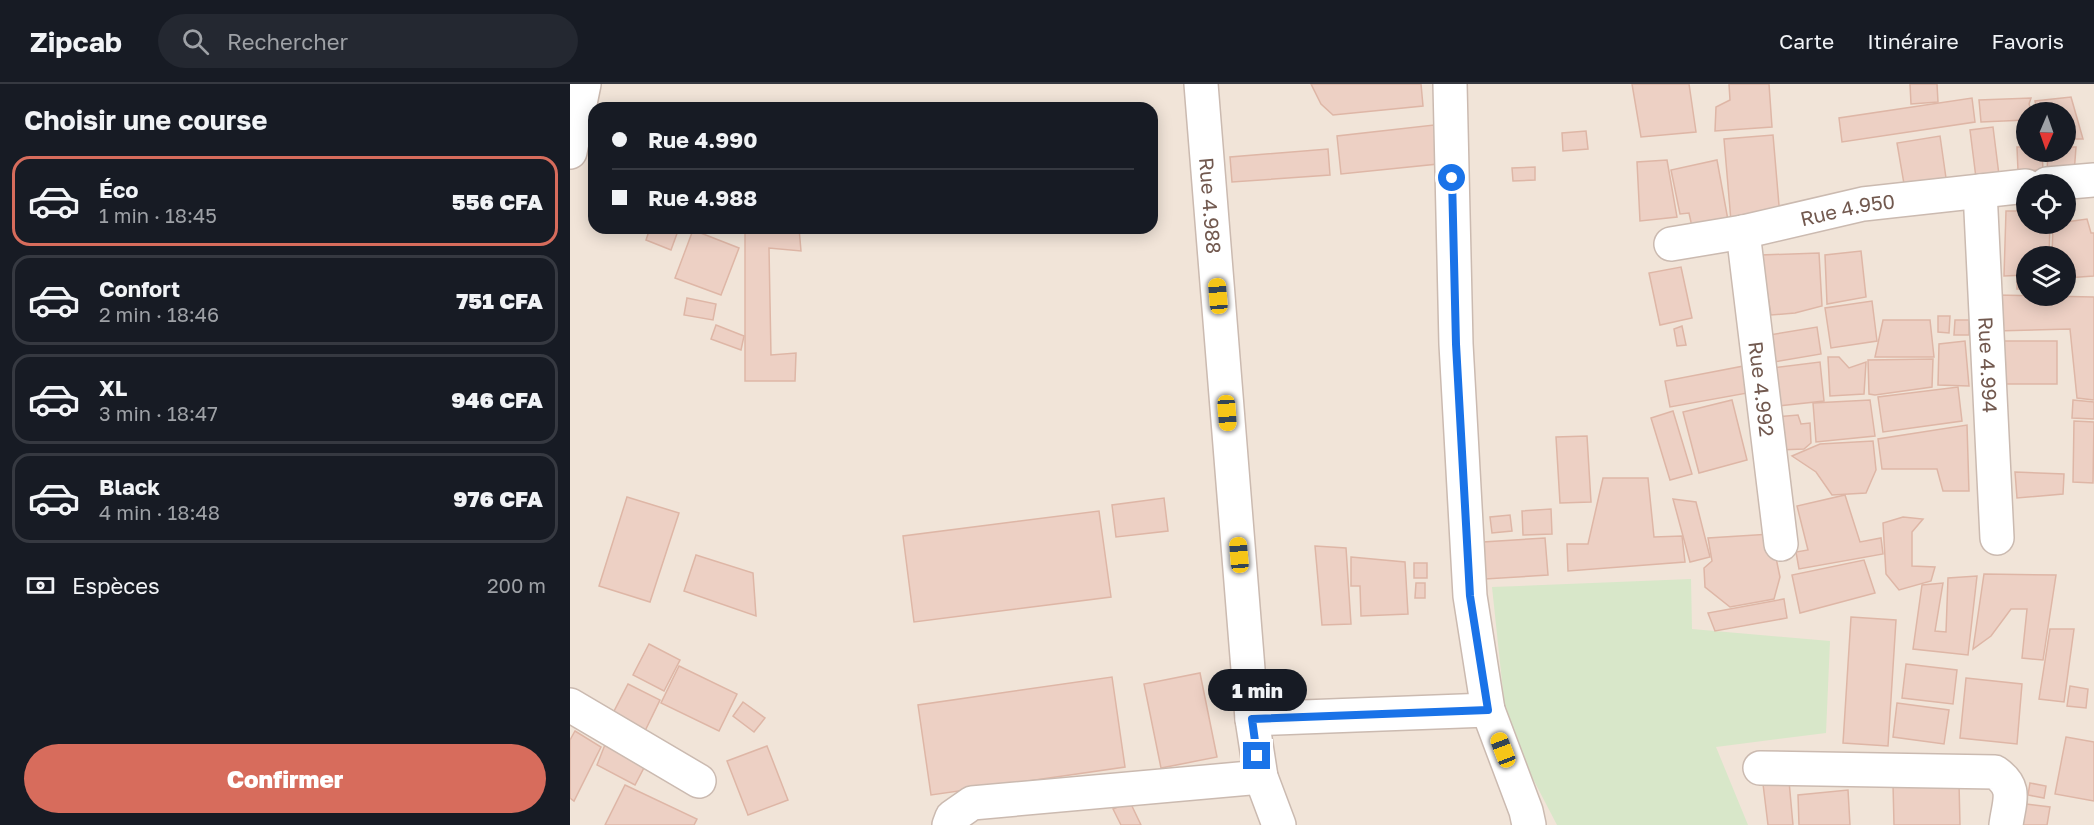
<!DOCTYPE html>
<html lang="fr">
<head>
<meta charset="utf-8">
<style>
  body { margin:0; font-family:"Golos Text",sans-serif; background:#242831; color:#f1f3f6; height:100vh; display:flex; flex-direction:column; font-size:22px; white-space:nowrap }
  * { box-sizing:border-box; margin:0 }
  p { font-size:20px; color:#9ea1a6 }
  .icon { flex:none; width:33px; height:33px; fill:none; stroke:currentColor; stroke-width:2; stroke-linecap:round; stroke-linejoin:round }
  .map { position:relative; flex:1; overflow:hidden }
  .details { display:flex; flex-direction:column; background:#171b24; width:570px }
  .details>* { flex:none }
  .guide { position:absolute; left:18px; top:18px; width:570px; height:132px; border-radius:18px; box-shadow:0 3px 15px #0003; display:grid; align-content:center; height:132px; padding:0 24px; background:#171b24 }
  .needle { width:39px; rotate:182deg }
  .controls { position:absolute; left:1446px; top:18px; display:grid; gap:12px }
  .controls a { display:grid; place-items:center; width:60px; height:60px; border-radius:50%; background:#171b24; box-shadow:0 3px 15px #0003; font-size:30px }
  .end { position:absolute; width:27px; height:27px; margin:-14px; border:8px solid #1a73e8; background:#fff; box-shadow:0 0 0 3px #fff }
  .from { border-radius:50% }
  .bubble { position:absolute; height:42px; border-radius:21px; background:#171b24; box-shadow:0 3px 15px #0003; font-size:20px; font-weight:800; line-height:42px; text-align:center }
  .car { position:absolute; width:18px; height:36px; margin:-18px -9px; border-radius:8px; box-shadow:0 0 4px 2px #0007; background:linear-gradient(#f5c518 24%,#345 0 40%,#f5c518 0 76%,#345 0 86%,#f5c518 0) }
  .guide b { display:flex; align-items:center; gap:21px; height:57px; font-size:22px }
  .guide b+b { border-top:2px solid #363941 }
  .guide i { width:15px; height:15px; background:#f1f3f6 }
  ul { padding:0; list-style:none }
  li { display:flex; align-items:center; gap:18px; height:90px; margin:0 12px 9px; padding:0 12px; border:3px solid #363941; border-radius:18px }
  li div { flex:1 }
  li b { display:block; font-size:22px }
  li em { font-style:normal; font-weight:800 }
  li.on { border-color:#d76c5c }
  li>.icon { width:54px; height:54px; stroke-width:1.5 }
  h2 { padding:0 24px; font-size:27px; line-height:72px }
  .pay { display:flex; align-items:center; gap:15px; height:66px; padding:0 24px; font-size:22px }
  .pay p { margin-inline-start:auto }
  .action { display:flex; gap:12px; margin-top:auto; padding:12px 24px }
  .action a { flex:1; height:69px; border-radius:36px; background:#d76c5c; color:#fff; font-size:24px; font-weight:800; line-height:69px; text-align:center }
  header { display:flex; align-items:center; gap:36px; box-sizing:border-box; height:84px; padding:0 30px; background:#171b24; border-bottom:2px solid #363941 }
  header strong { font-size:28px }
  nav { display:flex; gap:33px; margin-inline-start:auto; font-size:21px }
  .search { width:420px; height:54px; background:#242831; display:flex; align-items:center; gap:15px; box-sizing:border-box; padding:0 21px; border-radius:33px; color:#9ea1a6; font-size:22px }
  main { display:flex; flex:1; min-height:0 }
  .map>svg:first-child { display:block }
  .residential { fill:#f1e4d8; fill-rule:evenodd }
  .green { fill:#d8e7c9 }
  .building { fill:#edd0c4; stroke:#deb6a6; stroke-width:1.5 }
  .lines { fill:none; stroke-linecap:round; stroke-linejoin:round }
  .street-casing { stroke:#cbbab0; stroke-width:36 }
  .street { stroke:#fff; stroke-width:33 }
  .route { stroke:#1a73e8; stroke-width:8 }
  .labels { text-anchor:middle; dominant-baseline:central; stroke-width:4.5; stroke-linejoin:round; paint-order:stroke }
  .street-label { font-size:20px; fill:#72594f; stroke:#fdf6ef }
</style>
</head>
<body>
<header>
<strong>Zipcab</strong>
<div class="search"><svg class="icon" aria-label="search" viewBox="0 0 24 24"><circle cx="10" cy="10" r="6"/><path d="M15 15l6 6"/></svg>Rechercher</div>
<nav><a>Carte</a><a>Itinéraire</a><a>Favoris</a></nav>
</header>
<main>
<section class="details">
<h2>Choisir une course</h2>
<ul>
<li class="on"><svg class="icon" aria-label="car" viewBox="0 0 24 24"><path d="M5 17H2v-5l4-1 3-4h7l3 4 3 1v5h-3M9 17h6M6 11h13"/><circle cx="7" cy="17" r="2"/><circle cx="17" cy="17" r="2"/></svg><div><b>Éco</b><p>1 min · 18:45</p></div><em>556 CFA</em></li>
<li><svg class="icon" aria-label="car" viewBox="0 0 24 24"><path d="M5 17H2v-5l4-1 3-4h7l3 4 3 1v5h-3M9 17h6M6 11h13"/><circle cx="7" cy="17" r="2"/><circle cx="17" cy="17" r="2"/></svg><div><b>Confort</b><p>2 min · 18:46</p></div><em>751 CFA</em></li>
<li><svg class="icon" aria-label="car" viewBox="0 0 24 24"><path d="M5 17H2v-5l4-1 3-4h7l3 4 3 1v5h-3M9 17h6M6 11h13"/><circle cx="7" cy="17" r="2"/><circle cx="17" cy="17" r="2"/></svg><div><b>XL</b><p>3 min · 18:47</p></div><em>946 CFA</em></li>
<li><svg class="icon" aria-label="car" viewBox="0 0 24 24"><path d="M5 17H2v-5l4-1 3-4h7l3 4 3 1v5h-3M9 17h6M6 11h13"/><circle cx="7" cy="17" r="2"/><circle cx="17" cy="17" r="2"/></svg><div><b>Black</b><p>4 min · 18:48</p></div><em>976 CFA</em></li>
</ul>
<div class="pay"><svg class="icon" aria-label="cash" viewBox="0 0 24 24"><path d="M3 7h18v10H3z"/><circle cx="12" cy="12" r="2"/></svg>Espèces<p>200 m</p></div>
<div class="action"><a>Confirmer</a></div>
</section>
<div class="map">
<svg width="1524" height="741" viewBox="0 0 1524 741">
  <rect width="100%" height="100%" fill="#faf2e9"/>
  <path class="residential" d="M0,0H1524V741H0ZM24,24H582V144H24ZM1456,28H1496V68H1456ZM1456,100H1496V140H1456ZM1456,172H1496V212H1456Z"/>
  <path class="green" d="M1121,495L1122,545L1260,557L1256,649L1146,663L1178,741H987L937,645L922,503Z"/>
  <g class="building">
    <path d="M741,0H851L853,22L763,31L751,20Z"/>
    <path d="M1062,0H1119L1126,48L1071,53Z"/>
    <path d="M1159,0H1199L1202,43L1145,47L1146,23L1160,16Z"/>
    <path d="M1340,0H1367L1368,18L1341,20Z"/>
    <path d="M1501,13L1513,55H1496V28H1467L1465,17Z"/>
    <path d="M1402,14L1405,38L1272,58L1269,34Z"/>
    <path d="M1461,14L1459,20L1462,28H1456V36L1411,38L1409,16Z"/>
    <path d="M864,41L868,80L771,90L767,52Z"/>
    <path d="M1423,43L1430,99L1407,102L1400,46Z"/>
    <path d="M1016,47L1018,65L993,67L992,49Z"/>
    <path d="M1203,51L1210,133L1161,137L1154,55Z"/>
    <path d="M1370,52L1376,94L1334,100L1327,59Z"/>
    <path d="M1447,63H1456V68H1472L1473,86L1448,87Z"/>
    <path d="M1496,63H1506L1504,90L1477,88L1478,68H1496Z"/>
    <path d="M758,65L760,91L662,98L660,73Z"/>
    <path d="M1097,76L1107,133L1070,137L1067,78Z"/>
    <path d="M1147,76L1160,147L1124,152L1119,129L1110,130L1101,86Z"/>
    <path d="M965,83V96L943,97L942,84Z"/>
    <path d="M1436,127H1456V140H1480L1479,172H1456V191L1434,192Z"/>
    <path d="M1517,135L1521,149H1524V192L1496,194V172H1482L1483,140H1496V138Z"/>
    <path d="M80,144H109L101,166L76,156Z"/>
    <path d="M175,144H229L231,167L199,164L201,271L226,269L225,297H175Z"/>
    <path d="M123,146L169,164L151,211L105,194Z"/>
    <path d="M1291,167L1296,213L1257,220L1255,171Z"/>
    <path d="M1249,169L1252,222L1225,229L1201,231L1191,171Z"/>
    <path d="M1111,183L1122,234L1090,241L1079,189Z"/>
    <path d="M1447,193L1456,194V205H1447Z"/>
    <path d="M1426,211L1524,213V316L1507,314L1500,245L1425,247Z"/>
    <path d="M117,214L146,220L143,236L114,231Z"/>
    <path d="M1302,217L1307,257L1261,264L1255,224Z"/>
    <path d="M1368,232H1380L1379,249L1368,248Z"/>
    <path d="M1313,236H1360L1364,273H1305Z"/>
    <path d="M1385,236H1399V251H1384Z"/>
    <path d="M146,241L174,252L171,266L141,255Z"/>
    <path d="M1112,242L1116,261L1107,262L1104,245Z"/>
    <path d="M1247,243L1251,270L1204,278L1199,251Z"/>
    <path d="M1395,257L1399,302L1368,301L1369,260Z"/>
    <rect x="1428" y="257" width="59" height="43"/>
    <path d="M1258,273H1269L1279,284L1296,278L1294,310L1260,312Z"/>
    <path d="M1363,275L1362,303L1305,311L1299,310L1298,276Z"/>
    <path d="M1250,278L1254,317L1199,323L1195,285Z"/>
    <path d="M1179,281L1183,308L1100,323L1095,297Z"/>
    <path d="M1388,303L1392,337L1313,348L1308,313Z"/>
    <path d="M1162,316L1177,376L1129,389L1113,328Z"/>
    <path d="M1300,316L1305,352L1246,358L1243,319Z"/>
    <path d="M1503,316L1524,318V335L1502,334Z"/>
    <path d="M1103,327L1122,390L1100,396L1081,334Z"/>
    <path d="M1228,331L1231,340L1240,339L1241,359L1234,365L1205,366L1204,333Z"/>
    <path d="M1504,337L1524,338L1523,399L1503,398Z"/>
    <path d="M1397,341L1399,407H1373L1367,385H1312L1308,355Z"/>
    <path d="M1017,352L1021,418L990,419L986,353Z"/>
    <path d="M1303,357L1306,386L1296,409L1262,411L1246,388L1222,372L1250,360Z"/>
    <path d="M1445,388L1494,390L1493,410L1447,414Z"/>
    <path d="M1033,394H1078L1084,453L1112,452L1115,478L998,487L997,460H1018Z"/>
    <path d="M1275,411L1290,458L1311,454L1313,470L1229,485L1226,468L1238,466L1227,422Z"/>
    <path d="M57,413L109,429L80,518L29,502Z"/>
    <path d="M594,414L598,447L546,453L542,421Z"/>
    <path d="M1103,415L1126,418L1140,473L1120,478Z"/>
    <path d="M981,425L982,450L953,451L952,427Z"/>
    <path d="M529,427L541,513L344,538L333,452Z"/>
    <path d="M940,431L942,447L922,449L920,433Z"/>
    <path d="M1333,433L1353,435L1342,448V482L1365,483L1361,497L1329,506L1316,490L1313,439Z"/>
    <path d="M1201,450L1210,493L1204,515L1160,523L1135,503L1134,484L1142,477L1138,454Z"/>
    <path d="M975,454L978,491L915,495L913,458Z"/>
    <path d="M745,462L776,464L781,540L752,541Z"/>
    <path d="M126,471L183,489L186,532L114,507Z"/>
    <path d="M781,473L835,478L838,530L791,532L790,502H781Z"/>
    <path d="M1294,476L1305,509L1230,529L1222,491Z"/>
    <rect x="844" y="479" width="13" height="15"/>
    <path d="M1414,490L1486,491L1473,576L1452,574L1457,525H1441L1421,552L1403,565Z"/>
    <path d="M1407,492L1398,571L1343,565L1352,501L1373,499L1365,547L1376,548L1378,494Z"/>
    <path d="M846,499H855V514H845Z"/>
    <path d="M1214,515L1217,534L1145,547L1138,529Z"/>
    <path d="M1281,533L1326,536L1318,662L1273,659Z"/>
    <path d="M1480,545H1504L1494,618L1469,615Z"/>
    <path d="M79,560L110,576L94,607L63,591Z"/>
    <path d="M1336,580L1387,586L1383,620L1332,614Z"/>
    <path d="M109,582L167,610L149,647L91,619Z"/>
    <path d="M630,589L647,673L591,684L574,600Z"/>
    <path d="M542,593L555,683L361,711L348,621Z"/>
    <path d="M1396,594L1452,600L1447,660L1390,654Z"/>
    <path d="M58,600L90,616L73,651L40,635Z"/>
    <path d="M1500,602L1518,605L1516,624L1497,622Z"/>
    <path d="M173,618L195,634L184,648L163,632Z"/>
    <path d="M1327,619L1379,626L1374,660L1323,653Z"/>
    <path d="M5,647L31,663L4,717L0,714V656Z"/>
    <path d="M38,653L77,678L65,701L27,681Z"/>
    <path d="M1496,653L1524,658V717L1485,710Z"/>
    <path d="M197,662L218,716L178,731L157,677Z"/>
    <path d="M1219,697L1223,741H1198L1193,700Z"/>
    <path d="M1389,699L1390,741H1324L1323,700Z"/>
    <path d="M1460,699L1476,702L1474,714L1458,711Z"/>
    <path d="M55,701L127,735L124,741H35Z"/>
    <path d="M1278,706L1280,741H1229L1228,711Z"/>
    <path d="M560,718L571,741H551L543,725Z"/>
    <path d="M1456,720L1480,723L1477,741H1453Z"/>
  </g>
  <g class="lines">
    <defs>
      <g id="street">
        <path id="s1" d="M631,0L682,635L691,693L709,741"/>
        <path d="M880,0L886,260L900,512L918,626L956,727L959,741"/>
        <path d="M0,68L14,0"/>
        <path d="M1477,100L1524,96"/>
        <path id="s2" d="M1410,107L1427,454"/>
        <path id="s3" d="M1173,148L1211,460"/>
        <path id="s4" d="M1101,160L1173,148L1293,120L1456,102"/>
        <path d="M0,621L129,697"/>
        <path d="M682,635L918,626"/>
        <path d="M1190,684L1425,688C1448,704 1439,717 1436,741"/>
        <path d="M379,741L382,733L402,719L691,693"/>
      </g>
    </defs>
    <use href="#street" class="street-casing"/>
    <use href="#street" class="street"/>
  </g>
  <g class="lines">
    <path class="route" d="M687,672L682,635L918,626L900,512L886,260L882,94"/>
  </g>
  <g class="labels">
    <g class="street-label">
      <text stroke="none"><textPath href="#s1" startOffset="122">Rue 4.988</textPath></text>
      <text stroke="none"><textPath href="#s4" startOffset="180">Rue 4.950</textPath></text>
      <text stroke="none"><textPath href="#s2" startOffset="174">Rue 4.994</textPath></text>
      <text stroke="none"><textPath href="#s3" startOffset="158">Rue 4.992</textPath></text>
    </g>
  </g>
</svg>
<div class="controls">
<a><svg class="needle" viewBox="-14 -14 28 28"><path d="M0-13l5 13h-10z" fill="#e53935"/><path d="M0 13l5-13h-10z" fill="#9ea1a6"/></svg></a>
<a><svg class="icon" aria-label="locate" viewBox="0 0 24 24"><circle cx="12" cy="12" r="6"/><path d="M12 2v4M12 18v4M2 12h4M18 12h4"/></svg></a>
<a><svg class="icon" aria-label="layers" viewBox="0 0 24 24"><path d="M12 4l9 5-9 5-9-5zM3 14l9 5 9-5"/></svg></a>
</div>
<i class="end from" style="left:882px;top:94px"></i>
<i class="end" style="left:687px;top:672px"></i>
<div class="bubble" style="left:638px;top:585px;width:99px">1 min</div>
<i class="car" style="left:648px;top:212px;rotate:355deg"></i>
<i class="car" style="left:657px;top:329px;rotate:176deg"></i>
<i class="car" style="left:669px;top:471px;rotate:355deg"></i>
<i class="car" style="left:933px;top:666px;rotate:339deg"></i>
<div class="guide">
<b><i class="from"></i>Rue 4.990</b>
<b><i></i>Rue 4.988</b>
</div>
</div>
</main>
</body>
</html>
